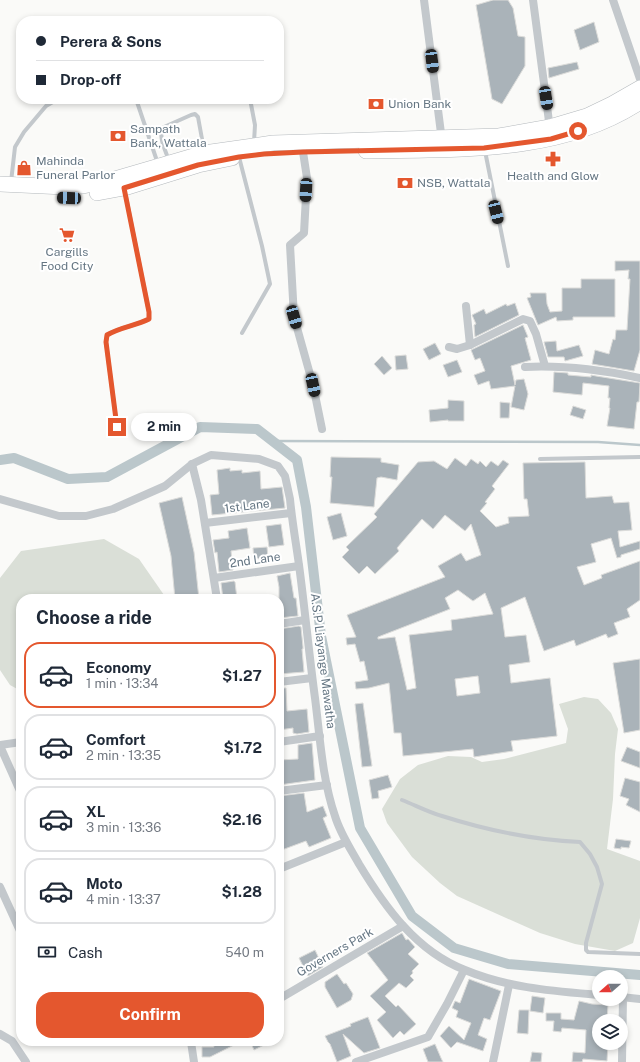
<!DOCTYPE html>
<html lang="en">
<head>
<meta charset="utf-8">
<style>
  body { margin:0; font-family:"Public Sans",sans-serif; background:#f6f6f7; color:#1f2937; height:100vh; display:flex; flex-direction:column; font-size:15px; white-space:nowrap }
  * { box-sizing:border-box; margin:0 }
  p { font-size:13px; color:#747a83 }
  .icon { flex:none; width:22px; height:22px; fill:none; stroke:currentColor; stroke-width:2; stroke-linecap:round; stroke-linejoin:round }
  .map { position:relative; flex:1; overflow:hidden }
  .side { position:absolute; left:16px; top:594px; width:268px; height:452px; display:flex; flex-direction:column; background:#fff; border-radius:16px; box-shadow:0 2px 6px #0003 }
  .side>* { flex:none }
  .banner { position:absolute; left:16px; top:16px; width:268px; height:88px; border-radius:16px; box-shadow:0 2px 6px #0003; display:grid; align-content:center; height:88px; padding:0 20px; background:#fff }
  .needle { width:26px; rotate:249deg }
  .fabs { position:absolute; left:592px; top:970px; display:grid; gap:8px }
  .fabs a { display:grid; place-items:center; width:36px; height:36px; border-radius:50%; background:#fff; box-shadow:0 2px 6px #0003; font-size:20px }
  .end { position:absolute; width:18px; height:18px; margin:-9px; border:5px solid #e4572e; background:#fff; box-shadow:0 0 0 2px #fff }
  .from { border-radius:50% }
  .bubble { position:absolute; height:28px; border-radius:14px; background:#fff; box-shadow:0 2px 6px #0003; font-size:13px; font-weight:700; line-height:28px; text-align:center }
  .car { position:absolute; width:12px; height:24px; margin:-12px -6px; border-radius:5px; box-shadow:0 0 3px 1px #0007; background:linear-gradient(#222 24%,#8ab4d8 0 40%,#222 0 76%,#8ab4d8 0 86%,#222 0) }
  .banner b { display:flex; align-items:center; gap:14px; height:38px; font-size:15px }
  .banner b+b { border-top:1px solid #e0e1e3 }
  .banner i { width:10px; height:10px; background:#1f2937 }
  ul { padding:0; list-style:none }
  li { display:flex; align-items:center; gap:12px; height:66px; margin:0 8px 6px; padding:0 12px; border:2px solid #e0e1e3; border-radius:16px }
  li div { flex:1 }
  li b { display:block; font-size:15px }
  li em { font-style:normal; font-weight:700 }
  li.current { border-color:#e4572e }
  li>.icon { width:36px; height:36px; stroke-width:1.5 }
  h2 { padding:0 20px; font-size:18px; line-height:48px }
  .pay { display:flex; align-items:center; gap:10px; height:44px; padding:0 20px; font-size:15px }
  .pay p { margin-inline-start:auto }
  .cta { display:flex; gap:8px; margin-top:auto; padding:8px 20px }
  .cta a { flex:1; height:46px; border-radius:16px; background:#e4572e; color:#fff; font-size:16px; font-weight:700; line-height:46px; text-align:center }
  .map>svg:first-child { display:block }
  .green { fill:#dadfd7 }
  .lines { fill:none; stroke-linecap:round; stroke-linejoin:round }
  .stream { stroke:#bbc7cb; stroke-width:2.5 }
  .canal { stroke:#bbc7cb; stroke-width:10 }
  .building { fill:#aab3b9; stroke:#dcdcda; fill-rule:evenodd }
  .highway-casing { stroke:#b4b9bd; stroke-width:16 }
  .lane { stroke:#c3c8cc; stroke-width:4 }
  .street { stroke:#c3c8cc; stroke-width:8 }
  .highway { stroke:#fff; stroke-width:15 }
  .route { stroke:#e4572e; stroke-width:5 }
  .labels { text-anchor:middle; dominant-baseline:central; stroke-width:4; stroke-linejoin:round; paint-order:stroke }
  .poi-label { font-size:12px; fill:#657683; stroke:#fff; text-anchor:start }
  .street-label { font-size:12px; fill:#657683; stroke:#fff }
</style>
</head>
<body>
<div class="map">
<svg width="640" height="1062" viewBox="0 0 640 1062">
  <rect width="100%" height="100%" fill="#fafaf8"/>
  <g class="green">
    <path d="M104,539L139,559L164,595L165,599H21V691L10,685L0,670V578L21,551Z"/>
    <path d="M584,697L598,699L611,713L618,729L615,754L613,799L607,849L640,861V918L633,943L615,951L575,944L540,933L457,896L440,883L412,857L387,823L382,809L400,779L418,765L448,756L471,757L482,762L504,759L566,743L568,729L559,704Z"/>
  </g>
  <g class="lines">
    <path class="stream" d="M273,441L598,442L640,445"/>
    <path class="canal" d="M0,460L14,458L68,479L107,477L200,427L257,429L297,460L306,507L321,636L360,828L412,916L454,948L508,964L640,975"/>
  </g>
  <g class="building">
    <path d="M493,0H508L513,8L518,36L525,37V66L502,104L492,99L476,5Z"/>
    <path d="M594,22L599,42L580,50L574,30Z"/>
    <path d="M577,62L579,69L549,78L548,68Z"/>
    <path d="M615,261H640V350L634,371L592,364L595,350L609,354L613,339L615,340L616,330H627L630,279H628L629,270L615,271Z"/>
    <path d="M581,279H615V317H573V320L557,321L556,317L538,325L527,298L531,297L530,293H546L547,304L550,312L562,311V288H581Z"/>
    <path d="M515,303L519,315L475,337L474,325L476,324L472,315L484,309L486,314L506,304L507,306Z"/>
    <path d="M523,325L528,337L525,338L531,360L511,366L515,385L516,380L524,379L528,394L524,410L511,407L515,386L491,389L489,381L478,385L474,375L485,371L480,358L475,360L471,350Z"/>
    <path d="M556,341L557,351L579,345L583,356L565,361L564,357H548L544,342Z"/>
    <path d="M435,343L441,354L429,360L423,349Z"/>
    <path d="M406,355L408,369L396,370L395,356Z"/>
    <path d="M382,356L392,368L384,375L374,364Z"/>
    <path d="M457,360L462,372L448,377L443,365Z"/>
    <path d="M554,372L568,373V375L591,377V375L596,376L640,383L639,402H637L634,429L607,426L610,408H609L610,398H608L609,386L583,383L582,395L553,392Z"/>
    <path d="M448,400L464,401V421H448V420L430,422L429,410L448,408Z"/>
    <path d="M500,402L510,403L509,418H500Z"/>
    <path d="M573,406L586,410L583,419L570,415Z"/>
    <path d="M331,457L381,458V462L399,465L397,480L381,477L377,478L374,507L330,503L332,477H330Z"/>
    <path d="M455,458L466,466L471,459L478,464L480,461L486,467L491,461L498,466L503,460L509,464L492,486L495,489L485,502L487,503L480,511L496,527L509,523L508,517L529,516L527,499H524L523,463L585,462L586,498L612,496L614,503L629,502L632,530L618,531L620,547L640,541V549L621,555V557L617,558L611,538L591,544L596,562L577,567L584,585L602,578L601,575L640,561V600L627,609L630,617L614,623L618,634L608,638L606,634L576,646L574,640L544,651L525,597L501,608L505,637L526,635L530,662L509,665L511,683L550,678L557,736L511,741L513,751L474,757L473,749L403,756L401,733H394L389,683L369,688L356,689L355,682L368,680L364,661L360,662L355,644L347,645L346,638L356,637L347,615L445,577L438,566L461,553L466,561L481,555L471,524L465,531L445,515L433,529L422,519L397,548L399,551L375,574L367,566L359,574L342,557L349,550L346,547L377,517L374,514L418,462L434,461L447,469ZM458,590L473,601L485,593L493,614L451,620L452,630L409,635L416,688L407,690L395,637L378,639V637L450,609L445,598ZM478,676L480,693L457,696L455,679Z"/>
    <path d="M230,468V471L242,470V473L260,471L261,489L282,487L285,508L212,515L210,495L219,494L217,470Z"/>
    <path d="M182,497L194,552L199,599H175L171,556L159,503Z"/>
    <path d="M341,513L347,536L333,540L327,517Z"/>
    <path d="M281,524L284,545L269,547L266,526Z"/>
    <path d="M247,528L250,548L231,551L233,570L219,572L217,552L215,553L213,540L229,538L228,531Z"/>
    <path d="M267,547L268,558L254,559L253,548Z"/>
    <path d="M290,573L294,598H296L298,616L279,618V587L277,576Z"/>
    <path d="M234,581L235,582L237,599H223L221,583Z"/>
    <path d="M299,626L301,627L303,647V649H302L304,672L279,674V629Z"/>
    <path d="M640,659V730L624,733L613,663Z"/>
    <path d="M279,688H286L287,711L307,709L309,732L297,734L293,733V728L279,730Z"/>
    <path d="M363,703L372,766L362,767L355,704Z"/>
    <path d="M312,743L315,780L279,785V760L298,759V745Z"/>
    <path d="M627,747L640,752V768L621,761Z"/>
    <path d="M388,775L392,787L378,791L379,798L372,799L369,780Z"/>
    <path d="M625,778L640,782V812L626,805L629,799L620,796Z"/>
    <path d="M304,793L307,812L323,806L327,816L323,818L331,838L309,847L306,841L279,851V796Z"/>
    <path d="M616,839L631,841L629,848L621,847V849L614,848Z"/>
    <path d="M402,933L406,940L408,939L415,947L408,954L419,964L412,971L413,973L410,976L414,980L406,988L399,983L385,996L396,1007L398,1005L416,1024L404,1035L400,1031L393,1038L377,1020L386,1012L370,996L388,980L367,953Z"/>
    <path d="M315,950L323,967L308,976L299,958Z"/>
    <path d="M337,974L344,984L346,983L353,994L351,1000L337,1008L325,987V982Z"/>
    <path d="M469,979L501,991L490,1020L484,1018L478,1035L487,1039L483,1051L457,1042L451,1048L440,1036L449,1026L464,1040L471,1023L456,1017L458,1011L452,1008L455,1001L460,1003Z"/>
    <path d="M532,996L545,998L543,1013L530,1011Z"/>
    <path d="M579,1001L592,1004L608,1005L607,1021H599V1043H608L607,1061L583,1059L582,1062H572L573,1052L585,1053L586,1030L562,1028L561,1032L553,1031L554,1021H546V1013H561V1019L574,1020Z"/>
    <path d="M519,1010H529L528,1034L517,1033Z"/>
    <path d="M368,1017L380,1048L364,1053L343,1034L351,1056L337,1062L330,1044L328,1042L325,1036L351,1026L350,1024Z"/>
    <path d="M212,1041H242L210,1057H202V1047H214Z"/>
    <path d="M250,1041H272L254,1050Z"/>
    <path d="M435,1044L441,1058L443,1062H428L423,1049Z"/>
    <path d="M532,1052L542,1053L541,1062H530Z"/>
  </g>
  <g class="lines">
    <defs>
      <g id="highway">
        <path d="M366,151C458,149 559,155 640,102"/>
        <path d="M0,184L65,187L83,186L108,181L204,153L273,143L499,136L550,127L587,116L612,104L640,88"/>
        <path d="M97,193L124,188L198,165L232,158"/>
      </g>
    </defs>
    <use href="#highway" class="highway-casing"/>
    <g class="lane">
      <path d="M136,99L158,164"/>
      <path d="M250,99L255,125L254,142"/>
      <path d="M485,151L508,266"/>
      <path d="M239,157L262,246L270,284L242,333"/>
      <path d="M169,161C166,151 157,136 164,127L191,115L195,114L198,117L204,150"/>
      <path d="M11,182L15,147L24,132L46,106L58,99"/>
      <path d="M117,427L106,342L107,335C120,327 135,326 149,319V312L125,192"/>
      <path d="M540,459L640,457"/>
      <path d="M402,800C415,805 428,812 442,816C486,830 533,840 580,842L590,854L597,867L602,884L586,943V950L588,952L640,954"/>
    </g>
    <g class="street">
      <path d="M424,0L442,141"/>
      <path d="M533,0L550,129"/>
      <path d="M613,0L640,79"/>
      <path d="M303,152L307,178L304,233L290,245L294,317L313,385L322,429"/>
      <path d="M466,306L470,345"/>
      <path d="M449,347L457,349L470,345L523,319L530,321L536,334L545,366"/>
      <path d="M525,367C564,365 602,370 640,378"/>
      <path d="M192,464L201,500L217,599"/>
      <path d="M0,499L59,516H86L113,509L165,486L192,464L211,455L259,459L278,466L285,476L290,499C292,521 296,543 299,565C305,610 309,654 315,698C320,737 322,778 335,816C340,833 350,848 359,864C385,907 416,951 465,970C508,988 553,991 599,995"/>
      <path d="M205,523L291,513"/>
      <path d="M214,578L299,566"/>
      <path d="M279,624L305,620"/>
      <path d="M279,682L312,678"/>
      <path d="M279,742L320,736"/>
      <path d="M0,745L21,742"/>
      <path d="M0,746L21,793"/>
      <path d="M279,791L327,785"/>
      <path d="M279,869L346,842"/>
      <path d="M0,887L21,933"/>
      <path d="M621,997L640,999"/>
      <path d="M279,999L403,926"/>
      <path d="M0,1034L12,1041L26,1062"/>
      <path d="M192,1041L191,1042L194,1062"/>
      <path d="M356,1062L428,1037L447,1004L464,970"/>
      <path d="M493,1062L509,985"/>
      <path d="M622,1062L623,997"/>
    </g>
    <use href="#highway" class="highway"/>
  </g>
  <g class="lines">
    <path class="route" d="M117,427L106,342L107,335C120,327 135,326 149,319V312L124,188L198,165L239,157L264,154L303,152L484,148L551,139L578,131"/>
  </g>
  <defs>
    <symbol id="bank-bare" viewBox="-9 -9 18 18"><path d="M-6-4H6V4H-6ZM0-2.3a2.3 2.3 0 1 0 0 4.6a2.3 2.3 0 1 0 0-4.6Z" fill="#e4572e" stroke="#fff" stroke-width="2.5" paint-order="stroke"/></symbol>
    <symbol id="pharmacy-bare" viewBox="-9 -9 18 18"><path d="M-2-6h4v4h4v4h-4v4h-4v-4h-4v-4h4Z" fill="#e4572e" stroke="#fff" stroke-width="2.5" paint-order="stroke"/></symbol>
    <symbol id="shop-bare" viewBox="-9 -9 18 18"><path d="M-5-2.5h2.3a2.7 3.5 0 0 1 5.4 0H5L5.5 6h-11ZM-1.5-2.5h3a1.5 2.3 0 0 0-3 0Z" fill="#e4572e" stroke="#fff" stroke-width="2.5" paint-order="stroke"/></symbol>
    <symbol id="supermarket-bare" viewBox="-9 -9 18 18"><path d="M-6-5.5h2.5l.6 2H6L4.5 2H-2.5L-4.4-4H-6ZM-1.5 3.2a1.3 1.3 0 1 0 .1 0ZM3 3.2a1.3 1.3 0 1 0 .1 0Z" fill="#e4572e" stroke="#fff" stroke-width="2.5" paint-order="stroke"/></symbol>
  </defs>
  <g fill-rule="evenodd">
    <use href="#bank-bare" x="365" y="93" width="22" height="22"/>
    <use href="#bank-bare" x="107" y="125" width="22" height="22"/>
    <use href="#pharmacy-bare" x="542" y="148" width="22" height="22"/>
    <use href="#shop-bare" x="13" y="157" width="22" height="22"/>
    <use href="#bank-bare" x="394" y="172" width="22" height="22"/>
    <use href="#supermarket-bare" x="56" y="224" width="22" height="22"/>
  </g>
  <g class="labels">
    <g class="poi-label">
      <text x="388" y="104">Union Bank</text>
      <text x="130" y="129">Sampath<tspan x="130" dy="14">Bank, Wattala</tspan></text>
      <text x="36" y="161">Mahinda<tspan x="36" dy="14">Funeral Parlor</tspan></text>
      <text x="553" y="176" text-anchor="middle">Health and Glow</text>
      <text x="417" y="183">NSB, Wattala</text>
      <text x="67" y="252" text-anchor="middle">Cargills<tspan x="67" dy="14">Food City</tspan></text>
    </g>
    <g class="street-label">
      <text transform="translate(247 506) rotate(-7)">1st Lane</text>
      <text transform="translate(255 560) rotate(-8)">2nd Lane</text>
      <text transform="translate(323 661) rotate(83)">A.S.P Liayange Mawatha</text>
      <text transform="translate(335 952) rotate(-30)">Governers Park</text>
    </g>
  </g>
</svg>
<div class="fabs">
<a><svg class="needle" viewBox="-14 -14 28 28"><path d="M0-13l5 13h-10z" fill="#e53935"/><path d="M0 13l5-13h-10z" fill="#747a83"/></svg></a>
<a><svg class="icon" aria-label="layers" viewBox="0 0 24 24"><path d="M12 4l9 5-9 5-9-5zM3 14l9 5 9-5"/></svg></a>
</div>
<i class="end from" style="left:578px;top:131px"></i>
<i class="end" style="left:117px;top:427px"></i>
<div class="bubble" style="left:131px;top:413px;width:66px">2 min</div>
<i class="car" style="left:432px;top:61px;rotate:173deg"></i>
<i class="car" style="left:546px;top:98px;rotate:171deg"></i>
<i class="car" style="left:306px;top:190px;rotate:183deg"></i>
<i class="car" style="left:69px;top:198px;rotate:272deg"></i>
<i class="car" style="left:496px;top:212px;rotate:166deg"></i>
<i class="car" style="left:294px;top:317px;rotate:164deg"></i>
<i class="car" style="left:313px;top:385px;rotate:168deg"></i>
<div class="banner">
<b><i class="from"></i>Perera &amp; Sons</b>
<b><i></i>Drop-off</b>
</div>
<section class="side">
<h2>Choose a ride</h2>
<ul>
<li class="current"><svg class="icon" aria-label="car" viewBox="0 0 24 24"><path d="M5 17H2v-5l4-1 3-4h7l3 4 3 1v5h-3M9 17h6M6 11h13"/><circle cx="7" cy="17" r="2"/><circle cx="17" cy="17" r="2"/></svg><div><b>Economy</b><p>1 min · 13:34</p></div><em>$1.27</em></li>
<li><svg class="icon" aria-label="car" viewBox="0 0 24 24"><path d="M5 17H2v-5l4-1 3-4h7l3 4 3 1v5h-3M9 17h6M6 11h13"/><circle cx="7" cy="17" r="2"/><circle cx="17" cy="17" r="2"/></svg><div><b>Comfort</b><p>2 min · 13:35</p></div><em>$1.72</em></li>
<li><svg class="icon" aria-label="car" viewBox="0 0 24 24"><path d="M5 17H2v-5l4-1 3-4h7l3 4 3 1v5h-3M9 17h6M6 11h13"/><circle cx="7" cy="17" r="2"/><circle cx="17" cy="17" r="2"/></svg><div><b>XL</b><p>3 min · 13:36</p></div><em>$2.16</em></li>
<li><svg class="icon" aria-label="car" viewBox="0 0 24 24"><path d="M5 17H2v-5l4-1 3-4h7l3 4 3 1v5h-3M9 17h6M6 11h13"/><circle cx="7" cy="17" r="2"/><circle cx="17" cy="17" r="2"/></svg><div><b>Moto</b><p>4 min · 13:37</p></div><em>$1.28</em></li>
</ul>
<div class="pay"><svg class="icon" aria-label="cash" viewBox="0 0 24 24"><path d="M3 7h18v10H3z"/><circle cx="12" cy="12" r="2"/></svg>Cash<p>540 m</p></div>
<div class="cta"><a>Confirm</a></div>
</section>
</div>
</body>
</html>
